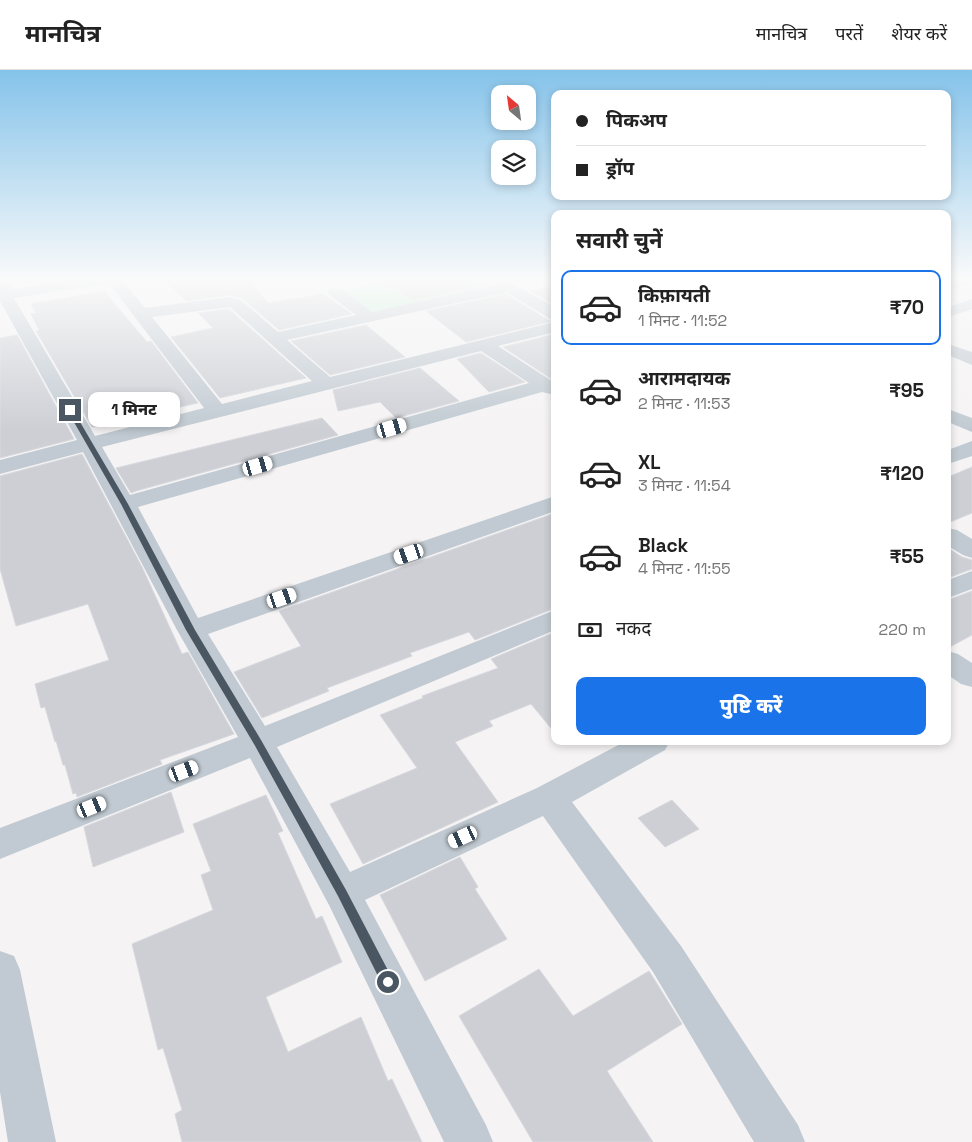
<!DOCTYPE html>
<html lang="hi">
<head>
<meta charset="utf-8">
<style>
  body { margin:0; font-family:"Space Grotesk","Noto Sans Devanagari",sans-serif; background:#f2f2f2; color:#222; height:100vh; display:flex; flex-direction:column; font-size:19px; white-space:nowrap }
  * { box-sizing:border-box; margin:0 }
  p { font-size:16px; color:#767676 }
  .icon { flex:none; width:28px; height:28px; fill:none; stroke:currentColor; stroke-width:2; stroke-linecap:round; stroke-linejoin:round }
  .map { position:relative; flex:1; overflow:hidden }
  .side { position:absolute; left:551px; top:140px; width:400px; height:535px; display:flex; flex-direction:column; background:#fff; border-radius:10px; box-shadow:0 2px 8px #0003 }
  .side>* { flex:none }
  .hud { position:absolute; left:551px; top:20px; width:400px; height:110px; border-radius:10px; box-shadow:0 2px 8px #0003; display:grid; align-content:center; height:110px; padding:0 25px; background:#fff }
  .needle { width:32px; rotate:331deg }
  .tools { position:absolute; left:491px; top:15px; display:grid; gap:10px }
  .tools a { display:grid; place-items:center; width:45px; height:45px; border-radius:10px; background:#fff; box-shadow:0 2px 8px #0003; font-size:25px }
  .end { position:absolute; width:22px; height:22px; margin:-11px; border:6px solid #4a5661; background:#fff; box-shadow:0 0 0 2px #fff }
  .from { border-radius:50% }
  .bubble { position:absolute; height:35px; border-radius:10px; background:#fff; box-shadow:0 2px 8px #0003; font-size:16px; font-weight:800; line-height:35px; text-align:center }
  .car { position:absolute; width:15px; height:30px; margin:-15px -8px; border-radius:6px; box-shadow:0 0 4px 1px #0007; background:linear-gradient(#fff 24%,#345 0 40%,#fff 0 76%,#345 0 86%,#fff 0) }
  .hud b { display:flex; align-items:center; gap:18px; height:48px; font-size:19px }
  .hud b+b { border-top:1px solid #e0e0e0 }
  .hud i { width:12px; height:12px; background:#222 }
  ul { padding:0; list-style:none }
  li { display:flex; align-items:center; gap:15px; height:75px; margin:0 10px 8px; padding:0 15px; border:2px solid transparent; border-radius:10px }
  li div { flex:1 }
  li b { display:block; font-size:19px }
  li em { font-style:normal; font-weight:800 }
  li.on { border-color:#1a73e8 }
  li>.icon { width:45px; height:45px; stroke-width:1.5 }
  h2 { padding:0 25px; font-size:22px; line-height:60px }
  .pay { display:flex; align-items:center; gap:12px; height:55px; padding:0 25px; font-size:19px }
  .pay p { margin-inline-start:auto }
  .primary-button { display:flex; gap:10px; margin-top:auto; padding:10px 25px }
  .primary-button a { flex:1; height:58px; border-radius:10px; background:#1a73e8; color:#fff; font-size:20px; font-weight:800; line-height:58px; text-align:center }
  header { display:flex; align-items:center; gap:30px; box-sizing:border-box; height:70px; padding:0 25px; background:#fff; border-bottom:1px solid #e0e0e0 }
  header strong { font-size:24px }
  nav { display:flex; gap:28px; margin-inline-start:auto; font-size:18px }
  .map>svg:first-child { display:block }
  .green { fill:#c3f1d5 }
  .building { fill:#cdcfd5; stroke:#d7d9de }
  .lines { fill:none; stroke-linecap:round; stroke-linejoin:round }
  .minor { fill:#c1cad2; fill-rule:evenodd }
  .route { fill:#4a5661 }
</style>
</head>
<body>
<header>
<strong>मानचित्र</strong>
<nav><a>मानचित्र</a><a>परतें</a><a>शेयर करें</a></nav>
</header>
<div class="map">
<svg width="972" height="1072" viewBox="0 0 972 1072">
  <rect width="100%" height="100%" fill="#f5f3f3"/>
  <path class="green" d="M401,210H478L507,224L377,247L339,221Z"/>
  <g class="building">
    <path d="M164,210H249L268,233L323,224L352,244L279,260L243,229L230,225L186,231Z"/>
    <path d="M384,210H470V218L412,231Z"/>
    <path d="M555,216V235L530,221Z"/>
    <path d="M104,221L147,272L151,271L198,333L92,357L36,261L39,260L31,244L36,243L31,234Z"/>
    <path d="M506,224L548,250L553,251L466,272L426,241Z"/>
    <path d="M229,239L306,308L220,328L171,267L213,258L198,243Z"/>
    <path d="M366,255L405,287L330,305L291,271Z"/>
    <path d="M555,264V309L553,310L503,277Z"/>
    <path d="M17,265L74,369L0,388V268Z"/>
    <path d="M481,283L525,312L489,322L457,289Z"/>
    <path d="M420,298L459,331L396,348L380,332L338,341L333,320Z"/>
    <path d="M322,348L338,365L136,421L131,423L116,398Z"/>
    <path d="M82,384L142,497L182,584L188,582L234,664L160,690L162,694L77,727L76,723L73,724L65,695H63L56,671L55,672L45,637L41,638L35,614L109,590L88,534L16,556L0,499V406Z"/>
    <path d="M972,397V443L948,453V407Z"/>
    <path d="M555,443V538L475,570L469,562L410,583L412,586L327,618L329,621L262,648L234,602L301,576L279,541Z"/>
    <path d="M948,478L962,487L972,490V499L948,508Z"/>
    <path d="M972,521V565L948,578V530Z"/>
    <path d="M555,562V663L531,634L489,651L493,656L455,672L498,732L363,794L330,734L417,698L380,645L423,628L422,626L498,598L491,589Z"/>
    <path d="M171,722L184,762L93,797L84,757Z"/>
    <path d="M266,725L283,761L278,763L316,849L322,846L342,892L266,927L288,982L361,947L388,1011L392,1009L422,1072H182L175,1044L182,1040L163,978L158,980L132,874L213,840L201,805L211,801L193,754Z"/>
    <path d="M672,730L699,759L665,777L638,748Z"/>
    <path d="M460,787L478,817L475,819L507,869L425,911L380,825Z"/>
    <path d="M539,899L573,946L649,901L656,912L682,954L607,1001L653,1072H533L459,946Z"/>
  </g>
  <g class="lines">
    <g class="minor">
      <path d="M69,210H122L145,238L230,227L242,231L278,262L356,245L329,225L327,222L329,219H341L372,242L508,212L555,237V249L549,248L506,222L287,270L330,307L555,252V262L498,276L555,313V325L542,322L138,437L198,548L555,426V441L208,564L265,656L555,540V560L277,677L350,802L537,718L626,671H670L665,680L572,732L681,876L798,1055L805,1072H754L653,902L543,746L365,830L486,1055L493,1072H444L329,835L250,688L0,789V758L238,667L177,560L83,382L0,404V390L77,370L0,231V212L9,213L12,219ZM106,210L109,213L204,338L95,366L14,228L99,215L104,213ZM230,237L312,311L222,334L152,247ZM481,281L529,313L130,425L102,377Z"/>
      <path d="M948,210H972L970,213L948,220Z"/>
      <path d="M972,229V239L948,247V237Z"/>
      <path d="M948,274L972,282V295L948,285Z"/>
      <path d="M948,339L972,348V362L948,352Z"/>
      <path d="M972,371V386L948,394V380Z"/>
      <path d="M948,458L957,460L972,469V488L963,485L948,476Z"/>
      <path d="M972,501V519L948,528V510Z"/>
      <path d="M948,581L958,584L972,593V617L961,614L948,605Z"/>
      <path d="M0,881L14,886L20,900L56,1072H8L0,1022Z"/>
    </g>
  </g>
  <linearGradient id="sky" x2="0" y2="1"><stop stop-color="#85c3ea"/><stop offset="0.58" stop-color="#fafafa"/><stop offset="1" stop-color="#fafafa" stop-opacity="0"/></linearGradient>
  <rect width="972" height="360" fill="url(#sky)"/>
  <path class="route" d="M70,339L73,340L128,434L195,560L261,670L346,820L392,908L394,912L392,916L388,918L383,916L338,826L254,674L186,560L121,434L67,340Z"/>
</svg>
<div class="tools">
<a><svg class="needle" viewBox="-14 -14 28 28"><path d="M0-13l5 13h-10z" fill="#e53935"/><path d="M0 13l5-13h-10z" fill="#767676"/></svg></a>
<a><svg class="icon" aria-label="layers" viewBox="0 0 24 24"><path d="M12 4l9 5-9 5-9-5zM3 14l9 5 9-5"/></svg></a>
</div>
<i class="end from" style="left:388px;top:912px"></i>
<i class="end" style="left:70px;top:340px"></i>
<div class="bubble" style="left:88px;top:322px;width:92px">1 मिनट</div>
<i class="car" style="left:392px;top:358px;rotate:74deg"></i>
<i class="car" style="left:258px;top:396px;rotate:74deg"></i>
<i class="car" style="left:409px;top:484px;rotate:251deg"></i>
<i class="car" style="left:282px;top:528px;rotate:71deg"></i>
<i class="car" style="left:184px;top:701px;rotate:69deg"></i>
<i class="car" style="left:92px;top:737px;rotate:68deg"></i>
<i class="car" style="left:463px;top:767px;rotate:245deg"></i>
<div class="hud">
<b><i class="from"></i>पिकअप</b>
<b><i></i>ड्रॉप</b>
</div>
<section class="side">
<h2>सवारी चुनें</h2>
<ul>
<li class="on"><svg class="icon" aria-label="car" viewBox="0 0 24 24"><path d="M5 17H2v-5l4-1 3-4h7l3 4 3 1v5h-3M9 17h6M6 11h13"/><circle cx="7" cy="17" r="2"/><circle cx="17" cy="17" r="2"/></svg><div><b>किफ़ायती</b><p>1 मिनट · 11:52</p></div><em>₹70</em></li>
<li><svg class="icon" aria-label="car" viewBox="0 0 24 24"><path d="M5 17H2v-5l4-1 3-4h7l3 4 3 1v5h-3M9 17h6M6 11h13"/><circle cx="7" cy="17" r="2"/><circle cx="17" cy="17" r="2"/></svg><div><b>आरामदायक</b><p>2 मिनट · 11:53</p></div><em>₹95</em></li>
<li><svg class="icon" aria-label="car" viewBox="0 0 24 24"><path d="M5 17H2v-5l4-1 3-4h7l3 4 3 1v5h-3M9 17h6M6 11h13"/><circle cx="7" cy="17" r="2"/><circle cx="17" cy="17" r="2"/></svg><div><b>XL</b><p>3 मिनट · 11:54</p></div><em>₹120</em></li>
<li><svg class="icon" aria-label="car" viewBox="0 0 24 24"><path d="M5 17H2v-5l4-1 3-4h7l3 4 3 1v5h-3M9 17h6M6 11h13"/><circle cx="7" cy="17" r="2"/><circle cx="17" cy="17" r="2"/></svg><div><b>Black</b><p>4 मिनट · 11:55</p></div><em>₹55</em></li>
</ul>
<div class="pay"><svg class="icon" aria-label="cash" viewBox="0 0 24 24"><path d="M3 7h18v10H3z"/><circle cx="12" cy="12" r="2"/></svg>नकद<p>220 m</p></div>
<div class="primary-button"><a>पुष्टि करें</a></div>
</section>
</div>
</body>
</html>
